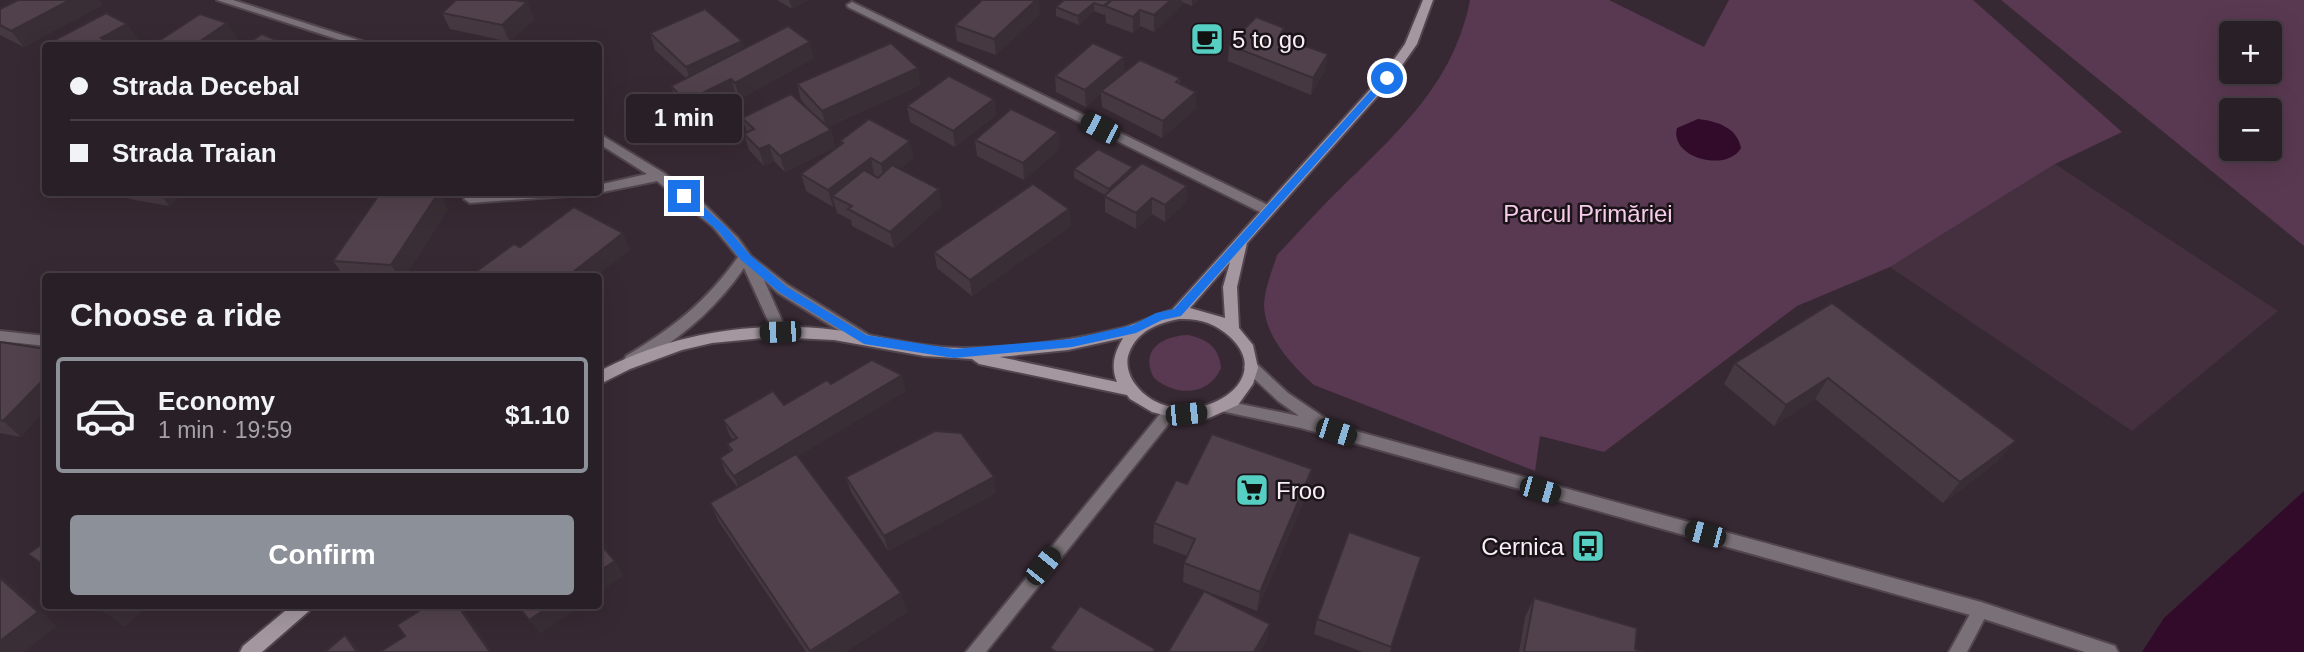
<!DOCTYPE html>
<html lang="en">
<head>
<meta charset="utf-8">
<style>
  body { margin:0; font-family:Arial,sans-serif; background:#31272e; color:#f1f3f6; height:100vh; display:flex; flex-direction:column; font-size:26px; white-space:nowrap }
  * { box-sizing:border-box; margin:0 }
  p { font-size:23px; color:#a5a2a7 }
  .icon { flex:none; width:38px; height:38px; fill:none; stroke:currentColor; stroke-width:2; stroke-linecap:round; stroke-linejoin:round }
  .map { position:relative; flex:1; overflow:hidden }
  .panel { position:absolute; left:42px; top:273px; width:560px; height:336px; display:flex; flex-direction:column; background:#291f26; border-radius:7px; box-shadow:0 7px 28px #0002,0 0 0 2px #453d43 }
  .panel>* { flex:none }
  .hud { position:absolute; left:42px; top:42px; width:560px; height:154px; border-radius:7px; box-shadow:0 7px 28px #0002,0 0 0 2px #453d43; display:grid; align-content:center; height:154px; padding:0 28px; background:#291f26 }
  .buttons { position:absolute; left:2219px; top:21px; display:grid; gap:14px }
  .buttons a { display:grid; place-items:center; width:63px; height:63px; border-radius:7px; background:#291f26; box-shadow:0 7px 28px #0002,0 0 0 2px #453d43; font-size:35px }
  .end { position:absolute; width:32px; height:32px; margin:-16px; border:9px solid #1a73e8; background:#fff; box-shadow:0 0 0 4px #fff }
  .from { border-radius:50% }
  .bubble { position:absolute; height:49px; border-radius:7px; background:#291f26; box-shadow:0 7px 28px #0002,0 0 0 2px #453d43; font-size:23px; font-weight:600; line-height:49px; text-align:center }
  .car { position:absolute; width:21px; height:42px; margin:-21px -10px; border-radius:9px; box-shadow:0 0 5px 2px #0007; background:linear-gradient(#222 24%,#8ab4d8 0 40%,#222 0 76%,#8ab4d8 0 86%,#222 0) }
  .hud b { display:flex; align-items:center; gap:24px; height:66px; font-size:26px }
  .hud b+b { border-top:2px solid #453d43 }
  .hud i { width:18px; height:18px; background:#f1f3f6 }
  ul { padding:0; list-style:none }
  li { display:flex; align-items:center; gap:21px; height:116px; margin:0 14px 10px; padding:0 14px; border:4px solid transparent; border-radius:7px }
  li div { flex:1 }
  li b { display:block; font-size:26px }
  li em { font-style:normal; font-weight:600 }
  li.on { border-color:#8c9099 }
  li>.icon { width:63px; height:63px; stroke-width:1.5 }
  h2 { padding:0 28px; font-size:32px; line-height:84px }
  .action { display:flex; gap:14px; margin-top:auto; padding:14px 28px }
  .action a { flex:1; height:80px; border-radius:7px; background:#8c9099; color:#fff; font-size:28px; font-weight:600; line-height:80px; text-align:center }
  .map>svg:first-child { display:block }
  .built { fill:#44303f }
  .green { fill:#593951; fill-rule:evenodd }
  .water { fill:#320b2a }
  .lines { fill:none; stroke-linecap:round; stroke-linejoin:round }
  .minor-casing { stroke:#52454e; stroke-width:4 }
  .tertiary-casing { stroke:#52454e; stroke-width:4 }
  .secondary-casing { stroke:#52454e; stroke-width:4 }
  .minor { fill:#797177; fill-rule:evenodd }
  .tertiary { fill:#797177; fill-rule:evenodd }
  .secondary { fill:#a497a0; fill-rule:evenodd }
  .wall { fill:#463841 }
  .shaded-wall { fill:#392e35 }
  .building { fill:#51414c; stroke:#392e35; stroke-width:2 }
  .route { fill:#1a73e8 }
  .labels { text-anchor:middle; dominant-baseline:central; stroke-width:5; stroke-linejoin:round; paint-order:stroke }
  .poi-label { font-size:24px; fill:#f8eef5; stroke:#1a1418; text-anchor:start }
  .park-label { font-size:24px; fill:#f7cbea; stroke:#1a1418 }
</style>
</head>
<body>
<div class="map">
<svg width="2304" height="652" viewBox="0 0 2304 652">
  <rect width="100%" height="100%" fill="#372933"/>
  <path class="built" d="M2055,164L2278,311L2132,431L1890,267Z"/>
  <g class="green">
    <path d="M1470,0H1609L1704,47L1729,0H1973L2122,132L2055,164L1890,267L1797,306L1604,452L1540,436L1535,471L1314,385C1294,367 1270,342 1265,314C1261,296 1272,272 1277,255C1298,233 1319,209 1341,188C1398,132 1454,83 1470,0Z"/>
    <path d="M2001,0H2304V246ZM2231,33H2270V72H2231ZM2231,110H2270V149H2231Z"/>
    <path d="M1188,335C1207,339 1219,347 1221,368C1209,396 1176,397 1154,378C1139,350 1162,336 1188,335Z"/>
  </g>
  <g class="water">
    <path d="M1698,119C1716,121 1737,127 1741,148C1727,173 1669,158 1677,128Z"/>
    <path d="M2304,491V652H2142L2164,618Z"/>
  </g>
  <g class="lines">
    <defs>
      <g id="minor">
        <path d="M217,0H233L377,46H358Z"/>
        <path d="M852,2L1272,207L1273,210L1267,214L1262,213L848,7L847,5Z"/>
        <path d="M598,133L664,173L704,204L738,238L751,256L788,285L869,335L871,339L869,343H859L778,293L764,280L787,332L785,336H775L744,268C719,304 689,332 651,355C643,360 636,367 626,364L624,360L626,356C673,328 706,302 738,257L713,227L657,181L598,193L595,192H598V185L647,174L598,143Z"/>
        <path d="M499,192H573L567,196L470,203L464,199L470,195Z"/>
        <path d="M0,331L46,336V346L0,341Z"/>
        <path d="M1169,407L1174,409L1176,413L1174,417L986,652H966L1164,409Z"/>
        <path d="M1981,602L1987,605L1989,610L1967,652H1949L1975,605Z"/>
      </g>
      <path id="tertiary" d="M1251,361L1256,363L1288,393L1328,420L1330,424L1981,602L2109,644L2115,646L2118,652H2085L1981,618L1301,428L1216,410L1214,406L1216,402L1221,400L1299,416L1278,401L1246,371L1244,367L1246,363Z"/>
      <g id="secondary">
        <path d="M1423,0H1433L1417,44L1391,81L1247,243L1237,287L1239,328L1253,345L1258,368L1253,384L1238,405L1209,418L1183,420L1152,412L1130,399L1127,395L979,364L972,359L924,356L834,340L773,337L712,343L682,350L630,369L598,385V372C671,333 755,320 836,330C879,335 920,348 963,348C1016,348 1071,341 1122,328C1139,323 1155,315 1172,310L1383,75L1405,44ZM1230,262L1223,287L1225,318L1190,308ZM1179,319C1198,318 1215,323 1229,336C1285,386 1177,441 1135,384C1129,376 1125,363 1129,353C1137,331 1158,323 1179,319ZM1123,338C1115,352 1110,365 1117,382L1000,357L1068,350Z"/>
        <path d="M291,606H311L309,611L262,652H240L243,646Z"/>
      </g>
    </defs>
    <use href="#minor" class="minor-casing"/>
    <use href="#tertiary" class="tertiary-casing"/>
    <use href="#secondary" class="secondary-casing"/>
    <use href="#minor" class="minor"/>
    <use href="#tertiary" class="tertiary"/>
    <use href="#secondary" class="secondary"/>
  </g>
  <g class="wall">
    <path d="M18,0H99L102,5L24,47L0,35V9Z"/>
    <path d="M777,0H808L792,9Z"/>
    <path d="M1064,0H1198L1192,6L1182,2V5L1154,32L1140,26L1133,33L1106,23L1105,14L1104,15L1094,11L1079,25L1056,16V7Z"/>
    <path d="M527,2L534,19L510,42L450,29L442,13Z"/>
    <path d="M1040,14L996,55L957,41L955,25Z"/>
    <path d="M1284,28V39L1328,54L1325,70L1311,95L1228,61L1229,45Z"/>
    <path d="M650,33L742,41L744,49L814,58L740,99L736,95L691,117L677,103L671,86L686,78L655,50Z"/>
    <path d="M1124,57V72L1180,78V84L1196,108L1162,138L1102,107L1101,93L1086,107L1056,92L1055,76Z"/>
    <path d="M797,84L921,85L827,127L831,130L835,147L785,172L774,161L764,166L749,150L744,134L747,132L742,118H817L801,100Z"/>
    <path d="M994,99L996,115L955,147L910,122L907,106Z"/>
    <path d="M1058,132L1059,149L1024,180L977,156L975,140Z"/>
    <path d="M840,141L914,158L899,169L942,205L894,248L852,226L851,220L837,213L835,205L833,207L806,191L801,174L841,145Z"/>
    <path d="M1133,167V170L1187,186L1186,202L1165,222L1152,214L1136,229L1105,212V195L1074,178V169Z"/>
    <path d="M123,192H183L169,206L129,199Z"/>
    <path d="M448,209L405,276H344L333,261Z"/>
    <path d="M1071,226L972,296L937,268L934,252Z"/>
    <path d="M1832,303L1998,461L1943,503L1815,399L1774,426L1724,384L1735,363Z"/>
    <path d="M0,342L21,437L0,433Z"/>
    <path d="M831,384L906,391L798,456L907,612L845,652H806L719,522L710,503L737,487L726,473L720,458L730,451L727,444L733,440L730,436L723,420L784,405Z"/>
    <path d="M846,477L996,493L888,551L851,492Z"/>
    <path d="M1187,484L1309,489L1257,611L1183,582L1184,563L1187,556L1153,543L1154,523Z"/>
    <path d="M1421,557L1390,652H1363L1314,634L1317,619Z"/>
    <path d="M1534,598L1635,649L1643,652H1519L1525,617Z"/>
  </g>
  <g class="shaded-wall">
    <path d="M70,0H99L102,5L24,47L11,31Z"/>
    <path d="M789,0H808L792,9Z"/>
    <path d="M1036,0H1039L1040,14L996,55L994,39Z"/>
    <path d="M1171,0H1182V5L1154,32V15Z"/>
    <path d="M1192,0H1198L1192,6Z"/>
    <path d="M527,2L534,19L510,42L502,25Z"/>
    <path d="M1094,3V11L1079,25L1078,16Z"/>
    <path d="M1140,10V26L1133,33V17Z"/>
    <path d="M227,23L238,39L229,46H193Z"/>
    <path d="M127,24L139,40L129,46H107L101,38Z"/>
    <path d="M1284,28L1283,45L1279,37Z"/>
    <path d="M742,41L747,57L691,83L686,67Z"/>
    <path d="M810,42L814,58L740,99L735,83Z"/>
    <path d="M1328,54L1325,70L1311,95L1313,78Z"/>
    <path d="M1124,57V73L1101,91V93L1086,107L1085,90Z"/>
    <path d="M918,68L921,85L826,127L822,111Z"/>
    <path d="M731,79L736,95L691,117L686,101Z"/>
    <path d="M1196,92V108L1162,138L1163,121Z"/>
    <path d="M994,99L996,115L955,147L953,131Z"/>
    <path d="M831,130L835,147L785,172L780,156Z"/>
    <path d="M1058,132L1059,149L1024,180L1023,163Z"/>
    <path d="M910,141L914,158L884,180L881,164Z"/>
    <path d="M769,145L774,161L764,166L759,149Z"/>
    <path d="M871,158L874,174L840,200L832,196L835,205L833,207L828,190Z"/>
    <path d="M1133,167V176L1109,198V189Z"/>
    <path d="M1187,186L1186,202L1165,222V205Z"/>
    <path d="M939,189L942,205L894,248L890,232Z"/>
    <path d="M159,192H183L169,206Z"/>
    <path d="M439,192L448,209L405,276H399L391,265Z"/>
    <path d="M1152,198V214L1136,229V213Z"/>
    <path d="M1069,209L1071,226L972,296L970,280Z"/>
    <path d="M623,233L630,250L597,276H568Z"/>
    <path d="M902,375L906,391L740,492L734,476Z"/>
    <path d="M46,377V410L21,437L3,421Z"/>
    <path d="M1828,378L1815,399L1774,426L1786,405Z"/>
    <path d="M2016,441L1998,461L1943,503L1960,482Z"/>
    <path d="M1312,469L1309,489L1257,611L1260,592Z"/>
    <path d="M994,477L996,493L888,551L884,536Z"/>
    <path d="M615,561L624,576L598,593V572Z"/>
    <path d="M0,575L57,626L24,652H0Z"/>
    <path d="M901,593L907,612L845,652H811Z"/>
    <path d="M115,606H149L124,627L106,613Z"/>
    <path d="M458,606H461L492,652H490Z"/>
    <path d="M550,606H581L540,634L529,620Z"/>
    <path d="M1270,624L1268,638L1260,652H1254Z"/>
    <path d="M345,635L359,649L361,652H357Z"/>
  </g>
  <g class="building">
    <path d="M18,0H70L11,31L0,25V9Z"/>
    <path d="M456,0H515L527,2L502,25L442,13Z"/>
    <path d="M982,0H1036L994,39L955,25Z"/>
    <path d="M1064,0H1111L1103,6L1094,3L1078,16L1056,7Z"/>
    <path d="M1112,0H1171L1154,15L1140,10L1133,17L1105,6Z"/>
    <path d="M705,9L742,41L686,67L650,33Z"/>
    <path d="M106,13L127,24L101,38L115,46H52L49,43Z"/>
    <path d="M200,14L227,23L193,46H151Z"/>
    <path d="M1256,17L1284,28L1279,37L1328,54L1313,78L1229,45Z"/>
    <path d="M788,26L810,42L735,83L731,79L686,101L671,86Z"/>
    <path d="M262,34L288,45L244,46Z"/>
    <path d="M891,43L918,68L822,111L797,84Z"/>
    <path d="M1093,43L1124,57L1085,90L1055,76Z"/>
    <path d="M1140,60L1180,78L1176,82L1196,92L1163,121L1101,91Z"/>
    <path d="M949,76L994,99L953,131L907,106Z"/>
    <path d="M791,94L831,130L780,156L769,145L759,149L744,134L754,129L742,118Z"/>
    <path d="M1011,109L1058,132L1023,163L975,140Z"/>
    <path d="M869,119L910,141L881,164L871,158L828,190L801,174L843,143L840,141Z"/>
    <path d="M1098,149L1133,167L1109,189L1074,169Z"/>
    <path d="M1142,163L1187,186L1165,205L1152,198L1136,213L1104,196Z"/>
    <path d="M892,165L939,189L890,232L848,209L852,206L832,196L864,170L878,178Z"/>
    <path d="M1033,184L1069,209L970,280L934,252Z"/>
    <path d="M381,192H439L391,265L333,261Z"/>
    <path d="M574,207L623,233L568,276H470L514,244L520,247Z"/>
    <path d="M1832,303L2016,441L1960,482L1828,378L1786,405L1735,363Z"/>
    <path d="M0,342L46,349V377L3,421L0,420Z"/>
    <path d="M872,360L902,375L734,476L720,458L732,450L727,444L737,438L723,420L773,391L784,405L827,380L831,384Z"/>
    <path d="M935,431L961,433L994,477L884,536L846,477Z"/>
    <path d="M1212,434L1312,469L1260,592L1184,563L1195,539L1154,523L1176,480L1187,484Z"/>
    <path d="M796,454L901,593L810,651L710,503Z"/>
    <path d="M1349,532L1421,557L1391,647L1317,619Z"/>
    <path d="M46,541V567L28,554Z"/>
    <path d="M598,541L615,561L598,572Z"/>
    <path d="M0,578L38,612L0,641Z"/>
    <path d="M1204,591L1270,624L1254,652H1168Z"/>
    <path d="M1534,598L1637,628L1635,649L1643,652H1524Z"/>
    <path d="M96,606H115L106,613Z"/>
    <path d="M427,606H458L490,652H380L405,636L397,625Z"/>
    <path d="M518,606H550L529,620Z"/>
    <path d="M1080,606L1155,649L1153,652H1056L1050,648Z"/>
    <path d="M345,635L357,652H325Z"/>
  </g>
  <path class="route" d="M1384,76L1392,78L1181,316L1162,320L1136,333L1072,347L954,358L864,344L779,292L741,260L719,232L679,196L688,193L726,227L749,254L787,287L866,335L954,349L1072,339L1133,325L1156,313L1174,309Z"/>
  <defs>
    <symbol id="cafe-square" viewBox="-11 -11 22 22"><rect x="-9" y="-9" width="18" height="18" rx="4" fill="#56cec2" stroke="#1a1418"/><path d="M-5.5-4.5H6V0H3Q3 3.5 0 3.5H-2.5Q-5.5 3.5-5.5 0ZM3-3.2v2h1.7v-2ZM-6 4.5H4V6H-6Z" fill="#111"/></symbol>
    <symbol id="supermarket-square" viewBox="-11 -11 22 22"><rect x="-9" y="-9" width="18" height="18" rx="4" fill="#56cec2" stroke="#1a1418"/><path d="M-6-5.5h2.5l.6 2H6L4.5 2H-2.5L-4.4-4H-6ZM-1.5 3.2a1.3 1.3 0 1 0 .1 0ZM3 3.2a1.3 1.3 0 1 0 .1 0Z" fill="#111"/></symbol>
    <symbol id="bus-square" viewBox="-11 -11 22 22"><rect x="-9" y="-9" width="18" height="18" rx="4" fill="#56cec2" stroke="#1a1418"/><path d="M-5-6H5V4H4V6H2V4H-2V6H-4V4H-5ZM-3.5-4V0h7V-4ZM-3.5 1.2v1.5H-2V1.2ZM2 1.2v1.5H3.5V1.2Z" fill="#111"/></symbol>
  </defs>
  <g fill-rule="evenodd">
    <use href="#cafe-square" x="1188" y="20" width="38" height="38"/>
    <use href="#supermarket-square" x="1233" y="471" width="38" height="38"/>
    <use href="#bus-square" x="1569" y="527" width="38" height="38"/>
  </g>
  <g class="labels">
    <g class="poi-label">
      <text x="1232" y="39">5 to go</text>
      <text x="1276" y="490">Froo</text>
      <text x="1564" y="546" text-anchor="end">Cernica</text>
    </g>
    <g class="park-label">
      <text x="1588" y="213">Parcul Primăriei</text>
    </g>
  </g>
</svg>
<div class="buttons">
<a>+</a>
<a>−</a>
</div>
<i class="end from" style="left:1387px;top:78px"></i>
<i class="end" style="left:684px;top:196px"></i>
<div class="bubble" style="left:626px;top:94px;width:116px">1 min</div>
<i class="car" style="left:1100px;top:128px;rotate:297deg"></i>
<i class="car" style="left:780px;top:332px;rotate:268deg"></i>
<i class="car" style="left:1186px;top:414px;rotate:84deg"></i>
<i class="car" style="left:1336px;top:432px;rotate:108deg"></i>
<i class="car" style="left:1540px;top:490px;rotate:106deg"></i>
<i class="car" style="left:1705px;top:534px;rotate:285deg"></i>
<i class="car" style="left:1043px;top:566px;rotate:39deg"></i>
<div class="hud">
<b><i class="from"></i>Strada Decebal</b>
<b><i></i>Strada Traian</b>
</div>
<section class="panel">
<h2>Choose a ride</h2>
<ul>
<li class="on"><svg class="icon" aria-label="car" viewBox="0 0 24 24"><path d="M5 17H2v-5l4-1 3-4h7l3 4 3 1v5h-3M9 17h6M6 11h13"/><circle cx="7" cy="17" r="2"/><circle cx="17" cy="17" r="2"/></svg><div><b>Economy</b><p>1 min · 19:59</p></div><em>$1.10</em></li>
</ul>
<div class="action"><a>Confirm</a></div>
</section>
</div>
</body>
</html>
